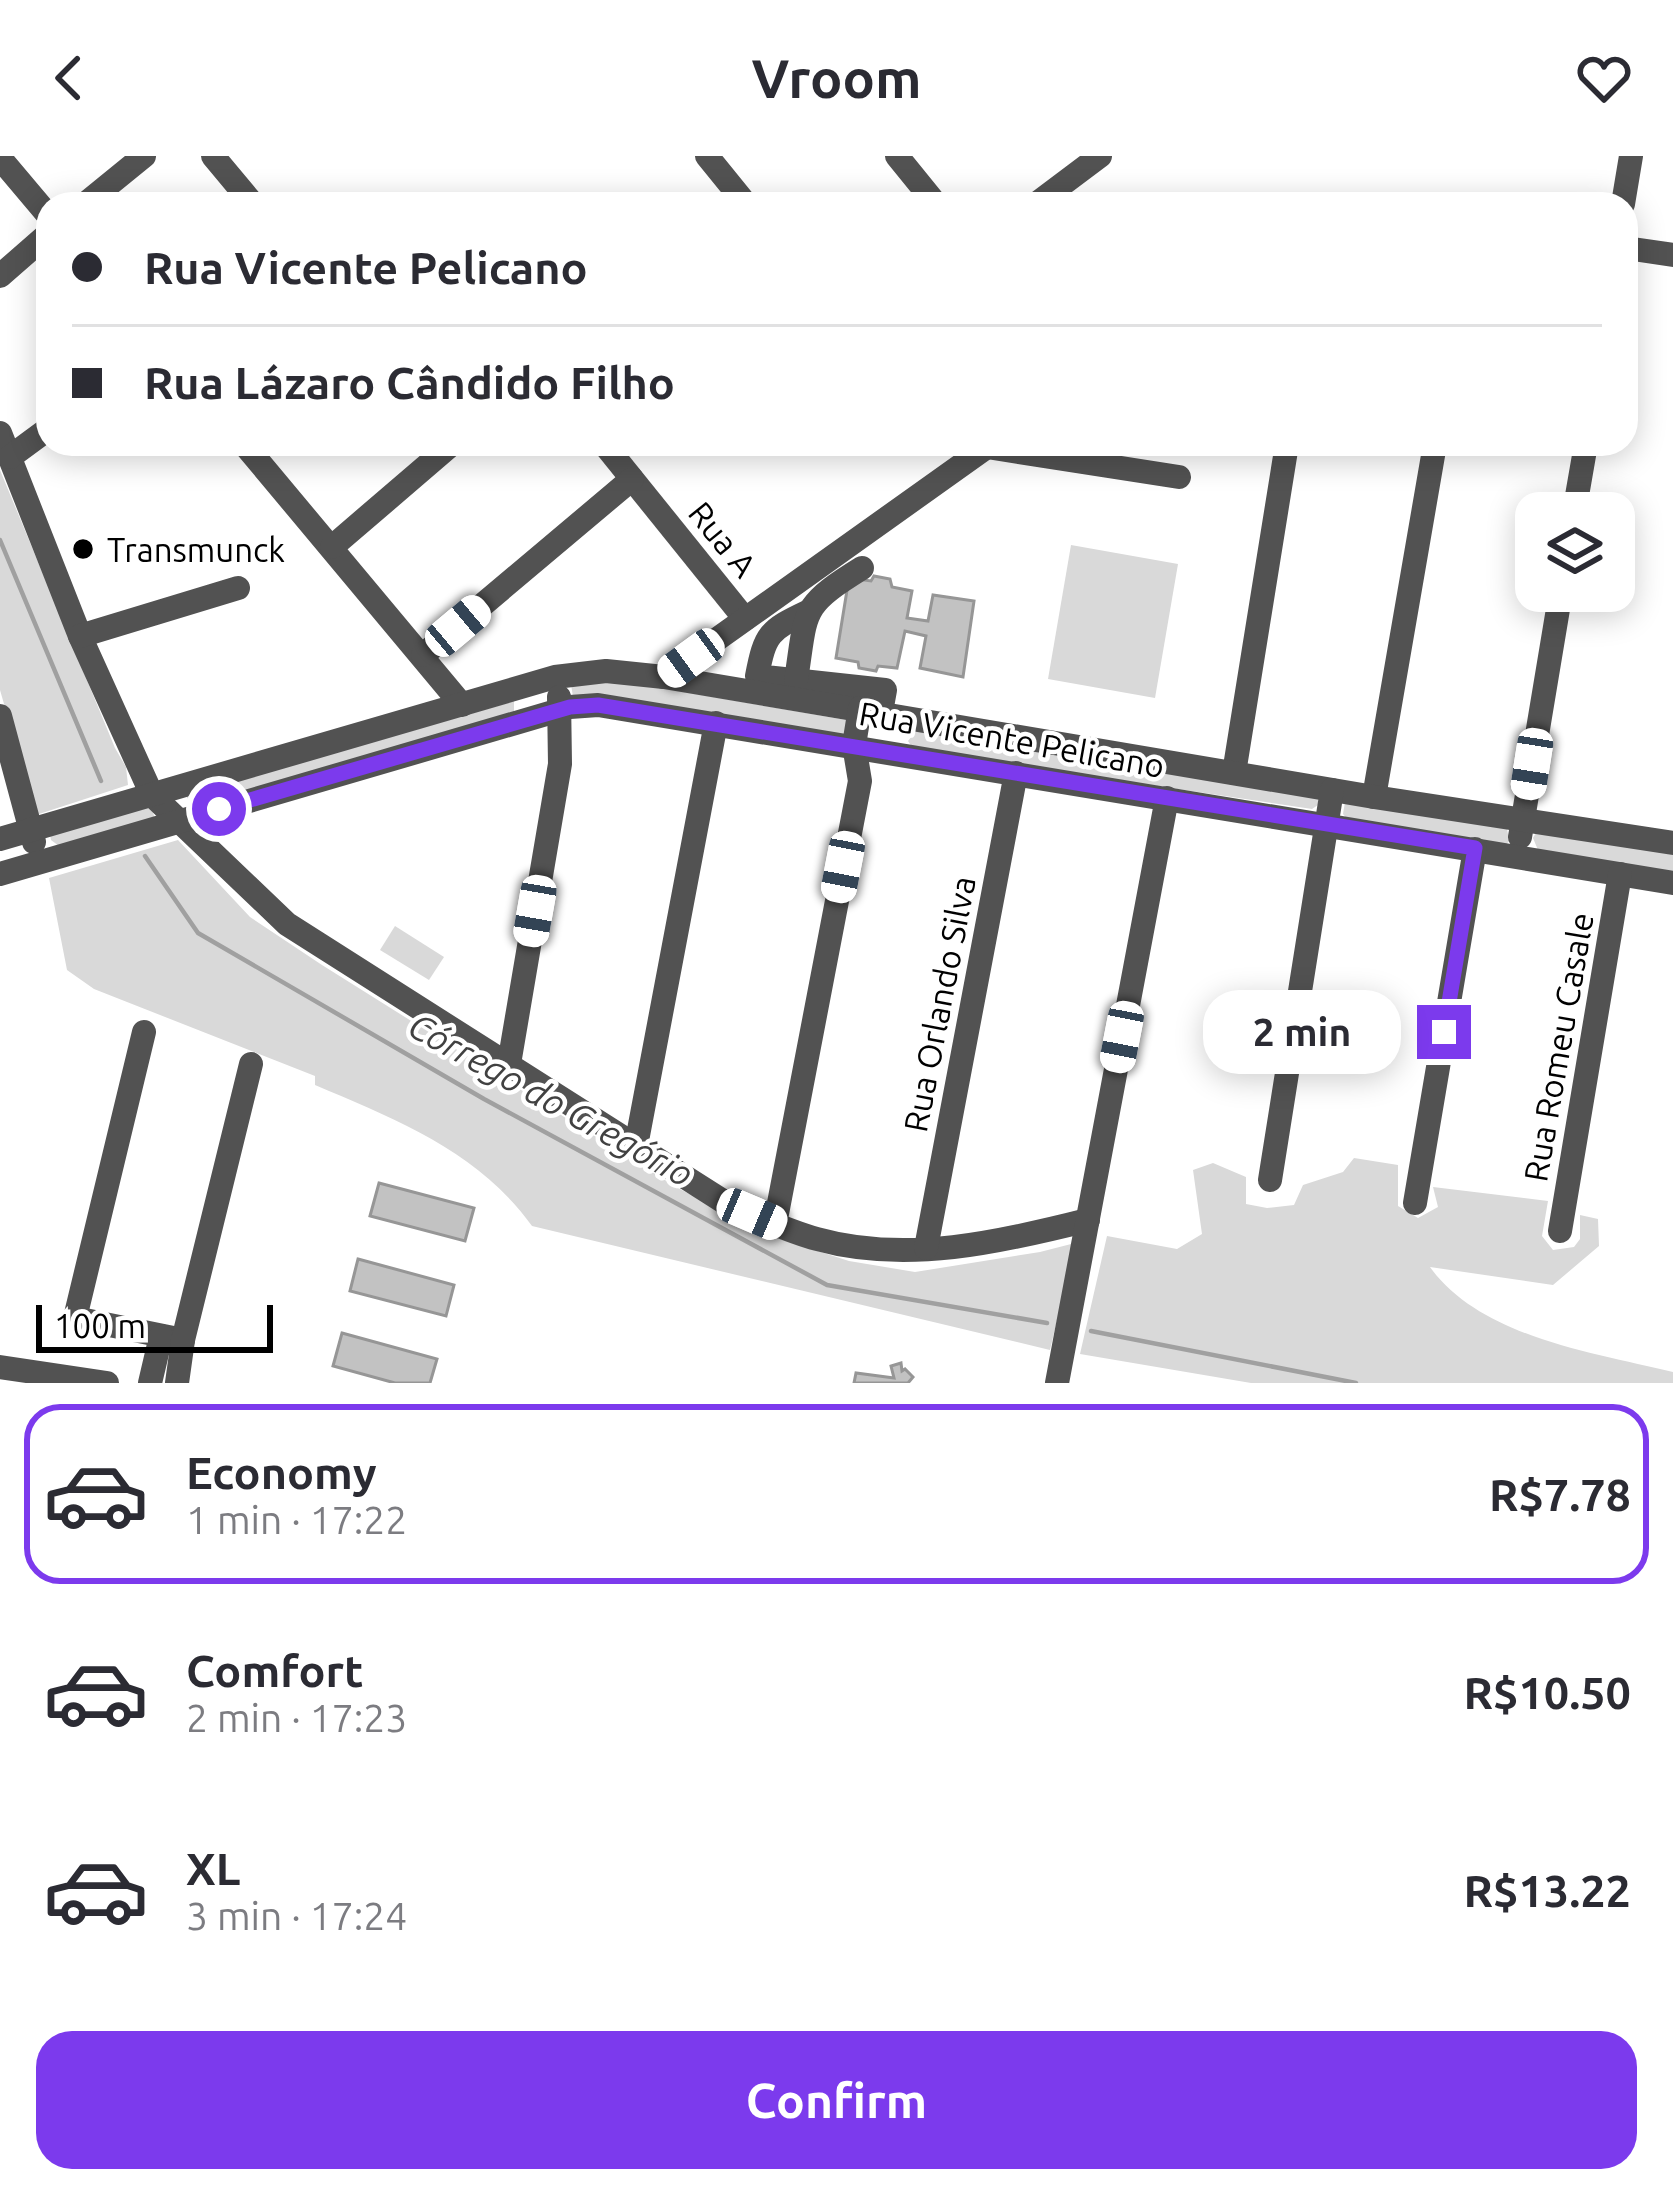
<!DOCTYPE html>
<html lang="en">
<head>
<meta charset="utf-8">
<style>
  body { margin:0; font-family:Ubuntu,sans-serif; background:#f2f2f3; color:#2b2b33; height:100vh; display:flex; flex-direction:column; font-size:45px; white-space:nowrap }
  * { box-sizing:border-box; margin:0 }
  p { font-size:39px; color:#7c7c81 }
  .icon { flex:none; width:66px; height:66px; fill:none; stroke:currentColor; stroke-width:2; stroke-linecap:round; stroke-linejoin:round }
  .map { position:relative; height:1227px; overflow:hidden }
  .side { display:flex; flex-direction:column; background:#fff; flex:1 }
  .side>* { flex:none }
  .top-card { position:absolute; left:36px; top:36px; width:1602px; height:264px; border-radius:36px; box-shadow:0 6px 30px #0003; display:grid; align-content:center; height:264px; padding:0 36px; background:#fff }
  .fabs { position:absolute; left:1515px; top:336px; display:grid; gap:24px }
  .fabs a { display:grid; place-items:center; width:120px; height:120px; border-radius:24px; background:#fff; box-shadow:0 6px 30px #0003; font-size:60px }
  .scale { position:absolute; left:36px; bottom:30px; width:237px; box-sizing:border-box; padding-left:12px; border:6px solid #000; border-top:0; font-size:33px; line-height:42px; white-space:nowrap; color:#000; -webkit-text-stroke:9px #fff; paint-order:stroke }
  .end { position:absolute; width:54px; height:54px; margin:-27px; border:15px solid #7c3aed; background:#fff; box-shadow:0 0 0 6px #fff }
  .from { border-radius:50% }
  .bubble { position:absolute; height:84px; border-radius:36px; background:#fff; box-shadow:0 6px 30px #0003; font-size:39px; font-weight:600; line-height:84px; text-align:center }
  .car { position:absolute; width:36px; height:72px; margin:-36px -18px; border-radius:15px; box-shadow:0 0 9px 3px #0007; background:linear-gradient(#fff 24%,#345 0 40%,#fff 0 76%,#345 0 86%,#fff 0) }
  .top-card b { display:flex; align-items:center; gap:42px; height:114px; font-size:45px }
  .top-card b+b { border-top:3px solid #e1e1e2 }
  .top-card i { width:30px; height:30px; background:#2b2b33 }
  ul { padding:21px 0 0; list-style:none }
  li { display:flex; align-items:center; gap:36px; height:180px; margin:0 24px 18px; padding:0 12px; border:6px solid transparent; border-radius:36px }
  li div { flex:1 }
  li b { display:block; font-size:45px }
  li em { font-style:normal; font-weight:600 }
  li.on { border-color:#7c3aed }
  li>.icon { width:108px; height:108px; stroke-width:1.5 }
  .primary-button { display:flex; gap:24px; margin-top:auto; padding:24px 36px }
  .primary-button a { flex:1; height:138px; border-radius:36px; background:#7c3aed; color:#fff; font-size:48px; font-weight:600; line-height:138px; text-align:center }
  header { display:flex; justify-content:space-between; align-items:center; height:156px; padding:0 36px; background:#fff; font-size:54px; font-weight:600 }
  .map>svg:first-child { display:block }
  .green { fill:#d9d9d9 }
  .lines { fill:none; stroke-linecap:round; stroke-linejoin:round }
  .stream { stroke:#a0a0a0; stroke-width:4.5 }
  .building { fill:#c2c2c2; stroke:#969696; stroke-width:3 }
  .minor { stroke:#525252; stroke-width:24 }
  .route { stroke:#7c3aed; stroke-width:15 }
  .poi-dot { fill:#000; stroke:#fff; stroke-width:4.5 }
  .labels { text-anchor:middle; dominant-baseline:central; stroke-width:9; stroke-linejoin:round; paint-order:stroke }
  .street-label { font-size:33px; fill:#000; stroke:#fff }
  .poi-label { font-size:33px; fill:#000; stroke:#fff; text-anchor:start }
  .water-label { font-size:36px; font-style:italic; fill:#414141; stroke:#fff }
</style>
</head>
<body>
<header><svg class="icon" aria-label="back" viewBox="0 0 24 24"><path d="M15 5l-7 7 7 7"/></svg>Vroom<svg class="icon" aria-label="heart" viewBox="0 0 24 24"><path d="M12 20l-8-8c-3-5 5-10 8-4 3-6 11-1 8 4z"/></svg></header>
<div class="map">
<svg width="1673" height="1227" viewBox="0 0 1673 1227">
  <rect width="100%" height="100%" fill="#fff"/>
  <g class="green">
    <path d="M0,314L115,592L126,611L128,629L36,659L0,534Z"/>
    <path d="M1071,389L1178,408L1155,542L1048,523Z"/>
    <path d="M593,520L846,564L850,566L849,579L573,541L571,528Z"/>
    <path d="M514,545V556L194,651L186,640Z"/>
    <path d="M916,575L1318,640V649L1312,653L914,594L908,585Z"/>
    <path d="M1345,646L1507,672L1509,685L1506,689L1347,663L1343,658Z"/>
    <path d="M150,647L155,663L59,690L51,684L50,679Z"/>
    <path d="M1537,675L1673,694V718L1538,694L1533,682Z"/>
    <path d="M178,684L250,761L322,809L676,1031L771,1080L849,1105L915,1116L1040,1096L1075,1087L1050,1194L532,1070C478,995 397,964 315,929V920L94,833L67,814L49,722Z"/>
    <path d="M395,770L444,801L429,824L380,794Z"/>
    <path d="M1354,1002L1398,1009V1050L1418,1062L1438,1051L1433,1031L1548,1045L1542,1080L1553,1094L1574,1091L1580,1083V1059L1598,1063L1599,1090L1553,1129L1430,1111C1480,1181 1594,1197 1673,1216V1227H1251L1080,1198L1107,1080L1177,1093L1202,1078L1193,1014L1213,1007L1246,1021V1048L1267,1052L1294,1049L1303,1029L1343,1016Z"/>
  </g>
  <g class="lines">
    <g class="stream">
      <path d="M0,384L101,625"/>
      <path d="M145,700L198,777L484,943L827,1129L1047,1167"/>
      <path d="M1091,1175L1356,1227"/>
    </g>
  </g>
  <g class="building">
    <path d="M874,420L890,423L892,431L912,435L907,462L928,465L933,439L974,445L963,521L920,512L926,480L905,475L897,512L878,510L876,515L859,512L858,506L836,502L849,422L871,425Z"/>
    <path d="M379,1027L474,1052L465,1085L370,1060Z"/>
    <path d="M358,1103L454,1129L446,1160L350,1135Z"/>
    <path d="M342,1177L437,1203L430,1227H395L333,1210Z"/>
    <path d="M901,1207L902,1215L905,1213L913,1221L908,1227H854L856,1217L894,1222L891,1210Z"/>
  </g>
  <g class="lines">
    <g class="minor">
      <path d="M213,0L253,48"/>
      <path d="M707,0L746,48"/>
      <path d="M897,0L936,48"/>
      <path d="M0,2L48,59"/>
      <path d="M85,48L144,0"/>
      <path d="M1036,48L1100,0"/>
      <path d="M1338,48H1359"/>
      <path d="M1623,48L1631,0"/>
      <path d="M1626,92L1673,99"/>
      <path d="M0,120L48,78"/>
      <path d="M0,277L80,480L152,639L287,768L729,1049C758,1061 787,1075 817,1083C906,1108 1001,1086 1088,1064"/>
      <path d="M244,288L462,549"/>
      <path d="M604,288L745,463"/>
      <path d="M987,291L1179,321"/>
      <path d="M10,301L48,273"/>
      <path d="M1574,357L1586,288"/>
      <path d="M332,391L452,288"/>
      <path d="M807,456C769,474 765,478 757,520L885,534L881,556"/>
      <path d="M80,480L238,432"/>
      <path d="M423,499L632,323"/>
      <path d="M664,521L991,288"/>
      <path d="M796,524C807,454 799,451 862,412"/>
      <path d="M0,560L34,686"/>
      <path d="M1234,617L1287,288"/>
      <path d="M1374,641L1435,288"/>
      <path d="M1520,681L1561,435"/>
      <path d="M0,683L555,521L606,515L664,521L1374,641L1673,687"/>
      <path d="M0,718L570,551L598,549L1673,727"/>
      <path d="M144,876L75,1162L183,1184"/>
      <path d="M509,908L560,608L559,541"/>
      <path d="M636,990L716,567"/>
      <path d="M1270,1024L1332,634"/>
      <path d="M1415,1047L1475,693"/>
      <path d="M775,1068L860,625L854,589L860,552"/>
      <path d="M1560,1075L1620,718"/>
      <path d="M926,1092L1016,617"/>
      <path d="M0,1211L107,1227"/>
      <path d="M150,1227L161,1180"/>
      <path d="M177,1227L183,1184L251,908"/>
      <path d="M1057,1227L1167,642"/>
    </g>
  </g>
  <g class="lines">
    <path class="route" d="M219,653L570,551L598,549L1475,692L1444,876"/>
  </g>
  <circle class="poi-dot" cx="83" cy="393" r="12"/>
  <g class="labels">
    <g class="street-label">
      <text transform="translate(723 383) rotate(51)">Rua A</text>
      <text transform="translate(1012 583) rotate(10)">Rua Vicente Pelicano</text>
      <text transform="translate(939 848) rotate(-79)">Rua Orlando Silva</text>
      <text transform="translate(1558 891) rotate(-80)">Rua Romeu Casale</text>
    </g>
    <g class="poi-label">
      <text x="107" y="393">Transmunck</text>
    </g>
    <g class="water-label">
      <text transform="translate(551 943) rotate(29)">Córrego do Gregório</text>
    </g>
  </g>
</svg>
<div class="fabs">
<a><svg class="icon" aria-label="layers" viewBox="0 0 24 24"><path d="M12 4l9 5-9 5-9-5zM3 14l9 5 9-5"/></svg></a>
</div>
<div class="scale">100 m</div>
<i class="end from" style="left:219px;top:653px"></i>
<i class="end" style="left:1444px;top:876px"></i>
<div class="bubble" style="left:1203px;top:834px;width:198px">2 min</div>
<i class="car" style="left:458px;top:470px;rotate:50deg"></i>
<i class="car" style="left:691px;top:502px;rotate:234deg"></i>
<i class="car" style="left:1532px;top:608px;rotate:189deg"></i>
<i class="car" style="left:843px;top:711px;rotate:191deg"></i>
<i class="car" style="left:535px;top:755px;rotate:190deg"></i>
<i class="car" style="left:1122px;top:881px;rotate:191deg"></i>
<i class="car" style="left:752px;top:1058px;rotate:113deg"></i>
<div class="top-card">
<b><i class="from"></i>Rua Vicente Pelicano</b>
<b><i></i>Rua Lázaro Cândido Filho</b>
</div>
</div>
<section class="side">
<ul>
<li class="on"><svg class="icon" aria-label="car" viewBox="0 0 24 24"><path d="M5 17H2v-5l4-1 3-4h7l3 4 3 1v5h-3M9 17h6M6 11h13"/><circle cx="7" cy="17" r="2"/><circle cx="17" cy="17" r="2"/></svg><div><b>Economy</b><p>1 min · 17:22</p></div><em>R$7.78</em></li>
<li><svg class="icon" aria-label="car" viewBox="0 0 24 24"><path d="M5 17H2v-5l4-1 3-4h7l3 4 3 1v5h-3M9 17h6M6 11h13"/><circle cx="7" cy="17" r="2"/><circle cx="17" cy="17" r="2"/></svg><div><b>Comfort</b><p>2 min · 17:23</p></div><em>R$10.50</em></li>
<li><svg class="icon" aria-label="car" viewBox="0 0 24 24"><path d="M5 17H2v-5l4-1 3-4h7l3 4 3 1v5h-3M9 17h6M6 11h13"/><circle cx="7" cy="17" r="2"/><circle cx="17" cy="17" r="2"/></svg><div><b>XL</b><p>3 min · 17:24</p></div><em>R$13.22</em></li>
</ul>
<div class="primary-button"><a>Confirm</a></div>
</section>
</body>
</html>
